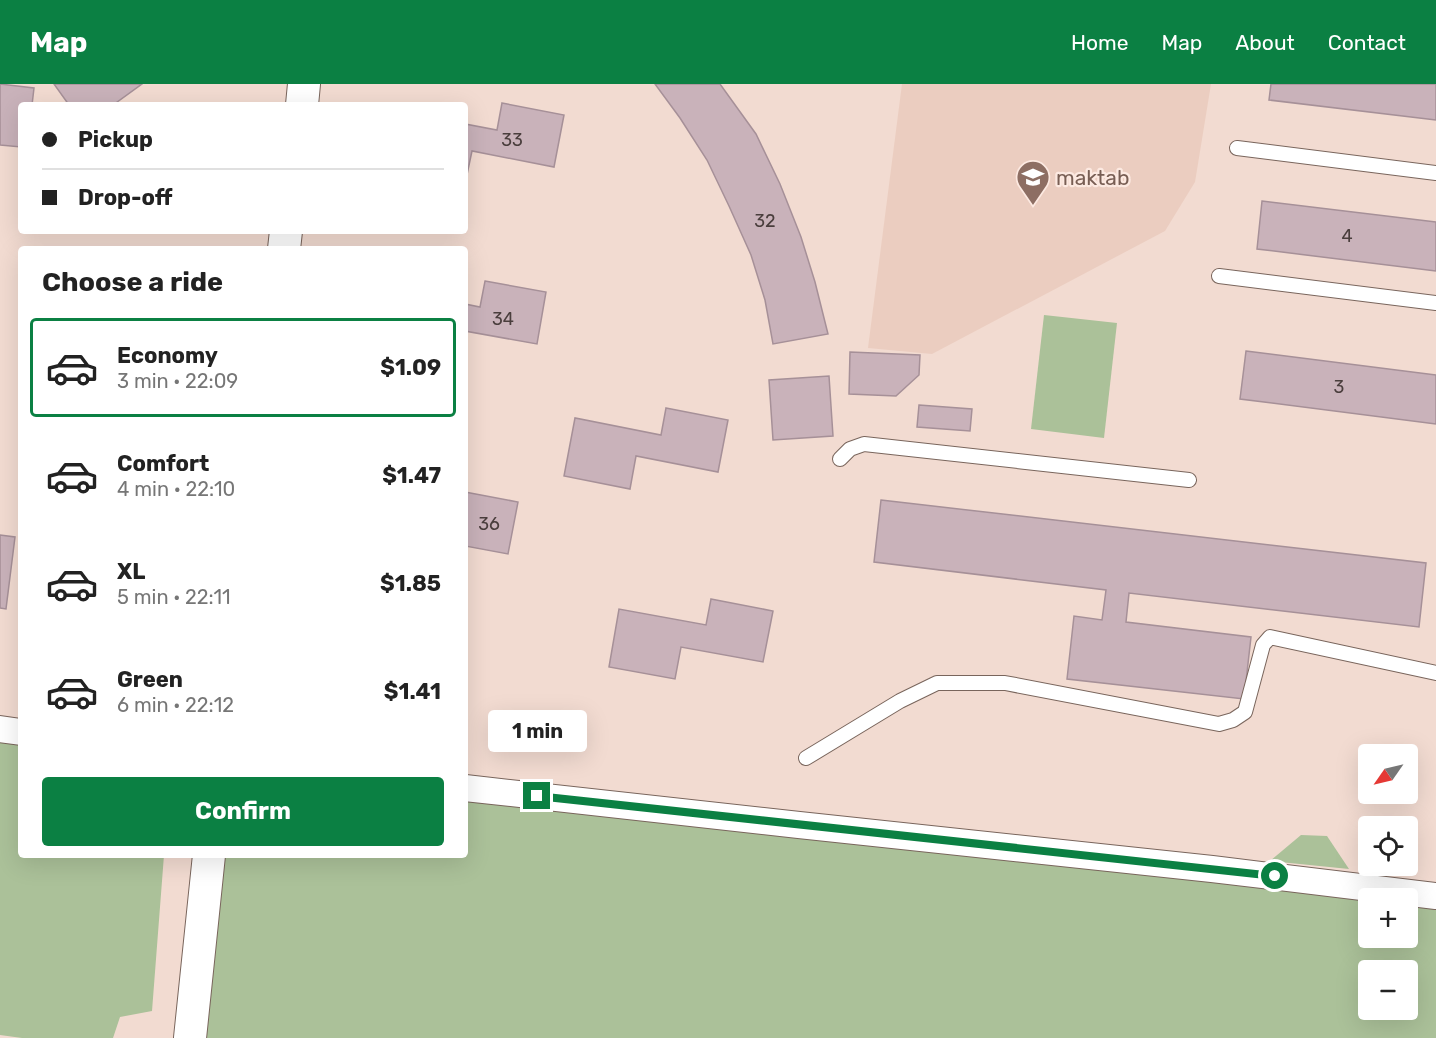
<!DOCTYPE html>
<html lang="en">
<head>
<meta charset="utf-8">
<style>
  body { margin:0; font-family:Rubik,sans-serif; background:#f2f2f2; color:#222; height:100vh; display:flex; flex-direction:column; font-size:22px; white-space:nowrap }
  * { box-sizing:border-box; margin:0 }
  p { font-size:20px; color:#767676 }
  .icon { flex:none; width:33px; height:33px; fill:none; stroke:currentColor; stroke-width:2; stroke-linecap:round; stroke-linejoin:round }
  .map { position:relative; flex:1; overflow:hidden }
  .sheet { position:absolute; left:18px; top:162px; width:450px; height:612px; display:flex; flex-direction:column; background:#fff; border-radius:6px; box-shadow:0 6px 24px #0002 }
  .sheet>* { flex:none }
  .hud { position:absolute; left:18px; top:18px; width:450px; height:132px; border-radius:6px; box-shadow:0 6px 24px #0002; display:grid; align-content:center; height:132px; padding:0 24px; background:#fff }
  .needle { width:39px; rotate:236deg }
  .buttons { position:absolute; left:1358px; top:660px; display:grid; gap:12px }
  .buttons a { display:grid; place-items:center; width:60px; height:60px; border-radius:6px; background:#fff; box-shadow:0 6px 24px #0002; font-size:30px }
  .end { position:absolute; width:27px; height:27px; margin:-14px; border:8px solid #0b8043; background:#fff; box-shadow:0 0 0 3px #fff }
  .from { border-radius:50% }
  .bubble { position:absolute; height:42px; border-radius:6px; background:#fff; box-shadow:0 6px 24px #0002; font-size:20px; font-weight:700; line-height:42px; text-align:center }
  .hud b { display:flex; align-items:center; gap:21px; height:57px; font-size:22px }
  .hud b+b { border-top:2px solid #e0e0e0 }
  .hud i { width:15px; height:15px; background:#222 }
  ul { padding:0; list-style:none }
  li { display:flex; align-items:center; gap:18px; height:99px; margin:0 12px 9px; padding:0 12px; border:3px solid transparent; border-radius:6px }
  li div { flex:1 }
  li b { display:block; font-size:22px }
  li em { font-style:normal; font-weight:700 }
  li.on { border-color:#0b8043 }
  li>.icon { width:54px; height:54px; stroke-width:1.5 }
  h2 { padding:0 24px; font-size:27px; line-height:72px }
  .action { display:flex; gap:12px; margin-top:auto; padding:12px 24px }
  .action a { flex:1; height:69px; border-radius:6px; background:#0b8043; color:#fff; font-size:24px; font-weight:700; line-height:69px; text-align:center }
  header { display:flex; align-items:center; gap:36px; box-sizing:border-box; height:84px; padding:0 30px; background:#0b8043; color:#fff }
  header strong { font-size:28px }
  nav { display:flex; gap:33px; margin-inline-start:auto; font-size:21px }
  .map>svg:first-child { display:block }
  .built { fill:#ebcdc0 }
  .green { fill:#abc199; fill-rule:evenodd }
  .building { fill:#c9b2ba; stroke:#a69098; stroke-width:1.5 }
  .lines { fill:none; stroke-linecap:round; stroke-linejoin:round }
  .service-casing { stroke:#79655c; stroke-width:16 }
  .minor-casing { stroke:#79655c; stroke-width:28 }
  .tertiary-casing { stroke:#79655c; stroke-width:34 }
  .service { stroke:#fff; stroke-width:14 }
  .minor { stroke:#fff; stroke-width:26 }
  .tertiary { stroke:#fff; stroke-width:32 }
  .route { stroke:#0b8043; stroke-width:8 }
  .labels { text-anchor:middle; dominant-baseline:central; stroke-width:4.5; stroke-linejoin:round; paint-order:stroke }
  .number-label { font-size:18px; fill:#4a3e3d }
  .education-label { font-size:21px; fill:#785e54; stroke:#fce9e1; text-anchor:start }
</style>
</head>
<body>
<header>
<strong>Map</strong>
<nav><a>Home</a><a>Map</a><a>About</a><a>Contact</a></nav>
</header>
<div class="map">
<svg width="1436" height="954" viewBox="0 0 1436 954">
  <rect width="100%" height="100%" fill="#f2dbd1"/>
  <path class="built" d="M902,0H1211L1195,98L1165,147L932,270L868,264Z"/>
  <g class="green">
    <path d="M1044,231L1117,239L1104,354L1031,345Z"/>
    <path d="M0,658L21,660V771H164L152,927L120,933L113,954H22L0,951Z"/>
    <path d="M465,704L1436,812V954H190L209,771H465ZM1368,814H1407V854H1368ZM1368,886H1407V926H1368Z"/>
    <path d="M1301,751L1327,752L1349,785L1270,777Z"/>
  </g>
  <g class="building">
    <path d="M0,0L34,4L32,21H21V63L0,61Z"/>
    <path d="M54,0H142L113,21H69Z"/>
    <path d="M655,0H720L756,50L780,100L801,153L815,198L828,250L773,260L765,216L751,171L729,122L707,76L680,34Z"/>
    <path d="M1271,0H1436V36L1269,16Z"/>
    <path d="M502,19L564,31L554,83L472,67L465,100V40L497,46Z"/>
    <path d="M1262,117L1436,138V187L1257,165Z"/>
    <path d="M485,197L546,208L537,260L465,247V220L480,223Z"/>
    <path d="M1246,267L1436,291V340L1240,315Z"/>
    <path d="M850,268L920,271L919,291L896,312L849,310Z"/>
    <path d="M829,292L833,352L773,356L769,296Z"/>
    <path d="M919,321L972,325L970,347L917,343Z"/>
    <path d="M666,324L728,336L718,388L636,372L630,405L564,392L575,334L661,351Z"/>
    <path d="M465,408L518,418L508,470L465,462Z"/>
    <path d="M881,416L1426,479L1419,543L1129,509L1126,538L1251,553L1244,615L1067,595L1074,532L1102,536L1106,506L874,478Z"/>
    <path d="M0,451L15,453L6,525L0,524Z"/>
    <path d="M711,515L773,527L763,578L681,563L675,595L609,583L619,525L706,541Z"/>
  </g>
  <g class="lines">
    <defs>
      <g id="service">
        <path d="M1237,64L1436,89"/>
        <path d="M1219,192L1436,219"/>
        <path d="M840,375L850,365L864,360L1189,396"/>
        <path d="M806,674L900,617L937,599H1005L1219,640L1233,636L1245,628L1263,561L1270,553L1436,589"/>
      </g>
      <g id="minor">
        <path d="M0,645L21,648"/>
        <path d="M465,704L799,741L1212,785L1436,812"/>
      </g>
      <g id="tertiary">
        <path d="M302,21L304,0"/>
        <path d="M284,165L286,147"/>
        <path d="M190,954L209,771"/>
      </g>
    </defs>
    <use href="#service" class="service-casing"/>
    <use href="#minor" class="minor-casing"/>
    <use href="#tertiary" class="tertiary-casing"/>
    <use href="#service" class="service"/>
    <use href="#minor" class="minor"/>
    <use href="#tertiary" class="tertiary"/>
  </g>
  <g class="lines">
    <path class="route" d="M537,712L1275,792"/>
  </g>
  <defs>
    <symbol id="school-pin" viewBox="-11 -11 22 30"><path d="M0 17L-7.5 6A9.5 9.5 0 1 1 7.5 6Z" fill="#8d6e63" stroke="#fce9e1"/><path d="M0-5L7-2L0 1L-7-2ZM-4 1L0 2.5L4 1V4Q0 6-4 4Z" fill="#fff"/></symbol>
  </defs>
  <g fill-rule="evenodd">
    <use href="#school-pin" x="1014" y="74" width="38" height="52"/>
  </g>
  <g class="labels">
    <g class="number-label">
      <text x="512" y="56">33</text>
      <text x="765" y="137">32</text>
      <text x="1347" y="152">4</text>
      <text x="503" y="235">34</text>
      <text x="1339" y="303">3</text>
      <text x="489" y="440">36</text>
    </g>
    <g class="education-label">
      <text x="1056" y="93">maktab</text>
    </g>
  </g>
</svg>
<div class="buttons">
<a><svg class="needle" viewBox="-14 -14 28 28"><path d="M0-13l5 13h-10z" fill="#e53935"/><path d="M0 13l5-13h-10z" fill="#767676"/></svg></a>
<a><svg class="icon" aria-label="locate" viewBox="0 0 24 24"><circle cx="12" cy="12" r="6"/><path d="M12 2v4M12 18v4M2 12h4M18 12h4"/></svg></a>
<a>+</a>
<a>−</a>
</div>
<i class="end from" style="left:1275px;top:792px"></i>
<i class="end" style="left:537px;top:712px"></i>
<div class="bubble" style="left:488px;top:626px;width:99px">1 min</div>
<div class="hud">
<b><i class="from"></i>Pickup</b>
<b><i></i>Drop-off</b>
</div>
<section class="sheet">
<h2>Choose a ride</h2>
<ul>
<li class="on"><svg class="icon" aria-label="car" viewBox="0 0 24 24"><path d="M5 17H2v-5l4-1 3-4h7l3 4 3 1v5h-3M9 17h6M6 11h13"/><circle cx="7" cy="17" r="2"/><circle cx="17" cy="17" r="2"/></svg><div><b>Economy</b><p>3 min · 22:09</p></div><em>$1.09</em></li>
<li><svg class="icon" aria-label="car" viewBox="0 0 24 24"><path d="M5 17H2v-5l4-1 3-4h7l3 4 3 1v5h-3M9 17h6M6 11h13"/><circle cx="7" cy="17" r="2"/><circle cx="17" cy="17" r="2"/></svg><div><b>Comfort</b><p>4 min · 22:10</p></div><em>$1.47</em></li>
<li><svg class="icon" aria-label="car" viewBox="0 0 24 24"><path d="M5 17H2v-5l4-1 3-4h7l3 4 3 1v5h-3M9 17h6M6 11h13"/><circle cx="7" cy="17" r="2"/><circle cx="17" cy="17" r="2"/></svg><div><b>XL</b><p>5 min · 22:11</p></div><em>$1.85</em></li>
<li><svg class="icon" aria-label="car" viewBox="0 0 24 24"><path d="M5 17H2v-5l4-1 3-4h7l3 4 3 1v5h-3M9 17h6M6 11h13"/><circle cx="7" cy="17" r="2"/><circle cx="17" cy="17" r="2"/></svg><div><b>Green</b><p>6 min · 22:12</p></div><em>$1.41</em></li>
</ul>
<div class="action"><a>Confirm</a></div>
</section>
</div>
</body>
</html>
